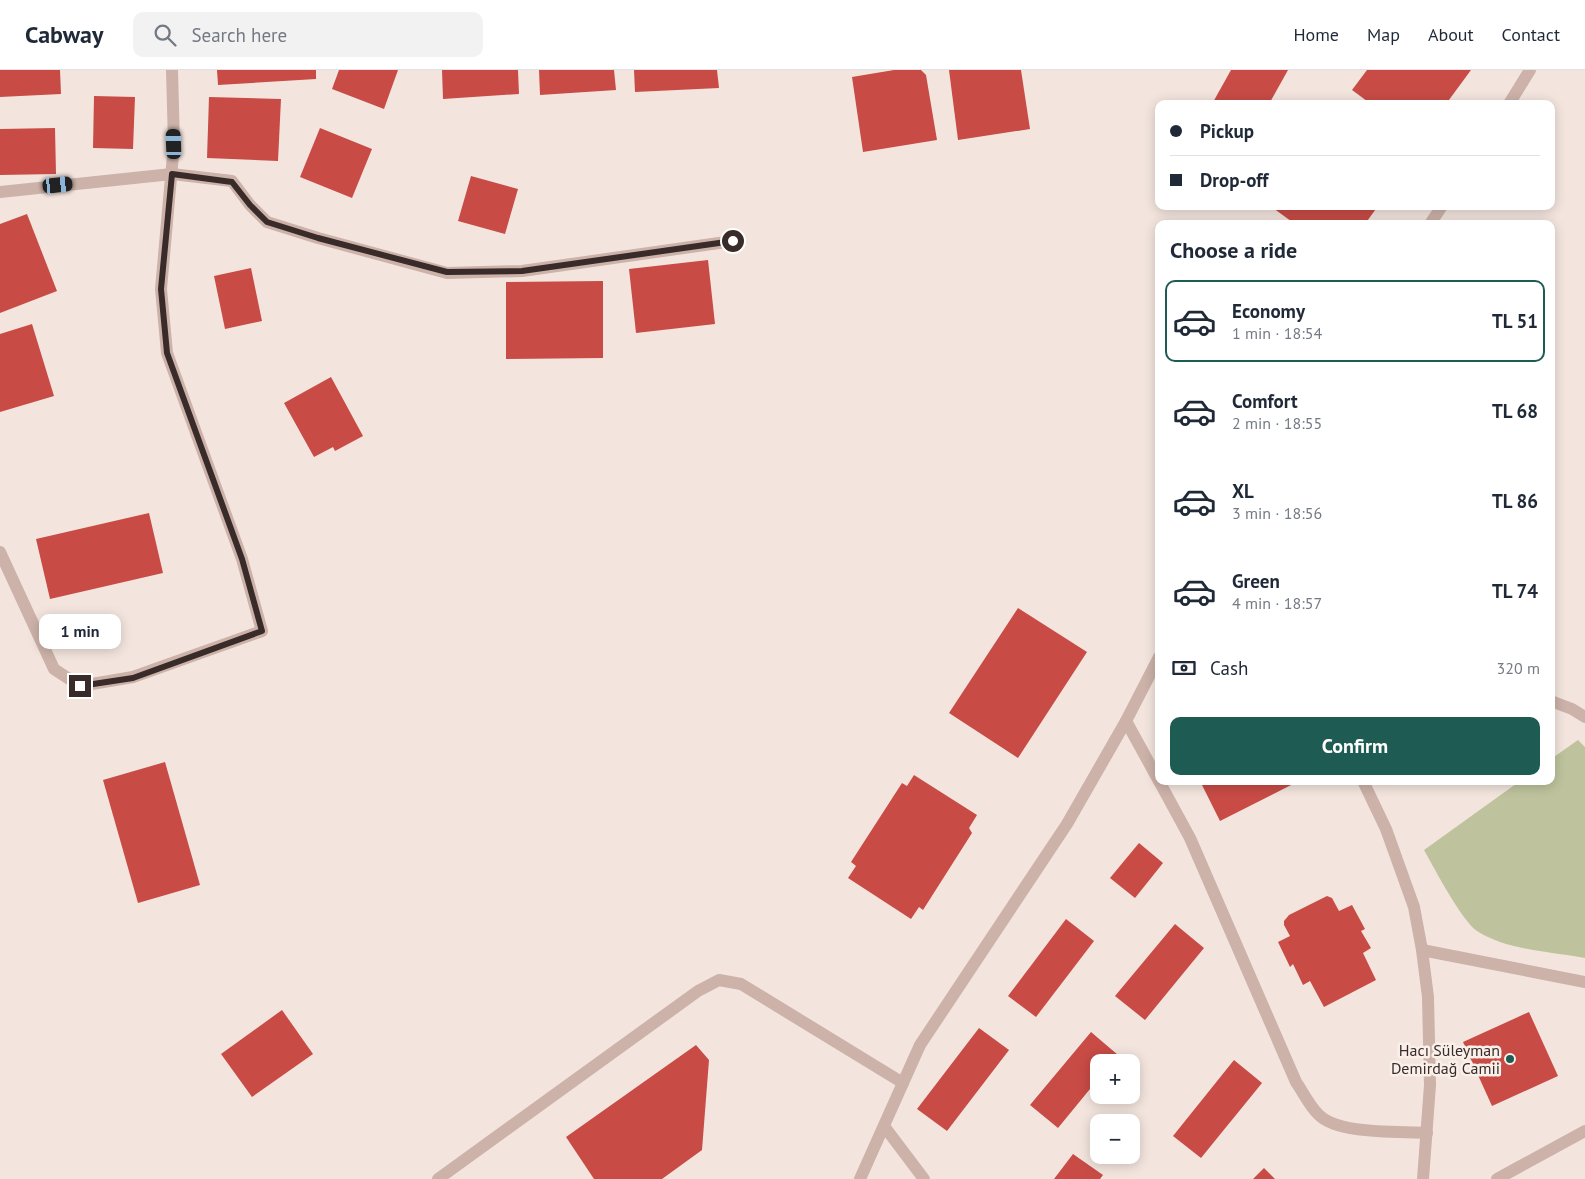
<!DOCTYPE html>
<html lang="en">
<head>
<meta charset="utf-8">
<style>
  body { margin:0; font-family:"PT Sans",sans-serif; background:#f2f2f3; color:#1f2937; height:100vh; display:flex; flex-direction:column; font-size:19px; white-space:nowrap }
  * { box-sizing:border-box; margin:0 }
  p { font-size:16px; color:#747a83 }
  .icon { flex:none; width:28px; height:28px; fill:none; stroke:currentColor; stroke-width:2; stroke-linecap:round; stroke-linejoin:round }
  .map { position:relative; flex:1; overflow:hidden }
  .panel { position:absolute; left:1155px; top:150px; width:400px; height:565px; display:flex; flex-direction:column; background:#fff; border-radius:10px; box-shadow:0 2px 12px #0003 }
  .panel>* { flex:none }
  .guide { position:absolute; left:1155px; top:30px; width:400px; height:110px; border-radius:10px; box-shadow:0 2px 12px #0003; display:grid; align-content:center; height:110px; padding:0 15px; background:#fff }
  .buttons { position:absolute; left:1090px; top:984px; display:grid; gap:10px }
  .buttons a { display:grid; place-items:center; width:50px; height:50px; border-radius:10px; background:#fff; box-shadow:0 2px 12px #0003; font-size:25px }
  .end { position:absolute; width:22px; height:22px; margin:-11px; border:6px solid #392b29; background:#fff; box-shadow:0 0 0 2px #fff }
  .from { border-radius:50% }
  .bubble { position:absolute; height:35px; border-radius:10px; background:#fff; box-shadow:0 2px 12px #0003; font-size:16px; font-weight:600; line-height:35px; text-align:center }
  .car { position:absolute; width:15px; height:30px; margin:-15px -8px; border-radius:6px; box-shadow:0 0 4px 1px #0007; background:linear-gradient(#222 24%,#8ab4d8 0 40%,#222 0 76%,#8ab4d8 0 86%,#222 0) }
  .guide b { display:flex; align-items:center; gap:18px; height:48px; font-size:19px }
  .guide b+b { border-top:1px solid #e0e1e3 }
  .guide i { width:12px; height:12px; background:#1f2937 }
  ul { padding:0; list-style:none }
  li { display:flex; align-items:center; gap:15px; height:82px; margin:0 10px 8px; padding:0 5px; border:2px solid transparent; border-radius:10px }
  li div { flex:1 }
  li b { display:block; font-size:19px }
  li em { font-style:normal; font-weight:600 }
  li.active { border-color:#1d5b53 }
  li>.icon { width:45px; height:45px; stroke-width:1.5 }
  h2 { padding:0 15px; font-size:22px; line-height:60px }
  .pay { display:flex; align-items:center; gap:12px; height:55px; padding:0 15px; font-size:19px }
  .pay p { margin-inline-start:auto }
  .action { display:flex; gap:10px; margin-top:auto; padding:10px 15px }
  .action a { flex:1; height:58px; border-radius:10px; background:#1d5b53; color:#fff; font-size:20px; font-weight:600; line-height:58px; text-align:center }
  header { display:flex; align-items:center; gap:30px; box-sizing:border-box; height:70px; padding:0 25px; background:#fff; border-bottom:1px solid #e0e1e3 }
  header strong { font-size:24px }
  nav { display:flex; gap:28px; margin-inline-start:auto; font-size:18px }
  .search { width:350px; height:45px; background:#f2f2f3; display:flex; align-items:center; gap:12px; box-sizing:border-box; padding:0 18px; border-radius:10px; color:#747a83; font-size:19px }
  .map>svg:first-child { display:block }
  .green { fill:#bec39d }
  .building { fill:#c84b46 }
  .lines { fill:none; stroke-linecap:round; stroke-linejoin:round }
  .street { stroke:#ccb2a9; stroke-width:12 }
  .route { stroke:#392b29; stroke-width:6 }
  .poi-dot { fill:#1d5b53; stroke:#faf0ea; stroke-width:2 }
  .labels { text-anchor:middle; dominant-baseline:central; stroke-width:5; stroke-linejoin:round; paint-order:stroke }
  .poi-label { font-size:16px; fill:#392b29; stroke:#faf0ea; text-anchor:end }
</style>
</head>
<body>
<header>
<strong>Cabway</strong>
<div class="search"><svg class="icon" aria-label="search" viewBox="0 0 24 24"><circle cx="10" cy="10" r="6"/><path d="M15 15l6 6"/></svg>Search here</div>
<nav><a>Home</a><a>Map</a><a>About</a><a>Contact</a></nav>
</header>
<div class="map">
<svg width="1585" height="1109" viewBox="0 0 1585 1109">
  <rect width="100%" height="100%" fill="#f3e5de"/>
  <path class="green" d="M1578,670L1585,677V888C1551,882 1506,880 1477,861C1462,851 1434,798 1424,780L1520,711H1551V689Z"/>
  <g class="building">
    <path d="M0,0H60L61,24L0,27Z"/>
    <path d="M217,0H316V9L218,15Z"/>
    <path d="M339,0H398L384,39L332,19Z"/>
    <path d="M442,0H518L519,24L443,29Z"/>
    <path d="M539,0H614L616,20L540,25Z"/>
    <path d="M634,0H717L719,18L635,22Z"/>
    <path d="M894,0H921L926,5L937,70L863,82L852,7Z"/>
    <path d="M949,0H1021L1030,59L958,70Z"/>
    <path d="M1231,0H1288L1269,34H1212Z"/>
    <path d="M1367,0H1471L1446,34H1371L1352,20Z"/>
    <path d="M94,26L135,27L133,79L93,78Z"/>
    <path d="M209,27L281,29L278,91L207,88Z"/>
    <path d="M55,58L56,104L0,105V59Z"/>
    <path d="M320,58L372,79L352,128L300,107Z"/>
    <path d="M471,106L518,119L505,164L458,151Z"/>
    <path d="M1274,136H1378L1365,154H1295L1273,138Z"/>
    <path d="M27,144L57,221L0,243V154Z"/>
    <path d="M708,190L715,254L636,263L629,199Z"/>
    <path d="M251,198L262,251L225,259L214,206Z"/>
    <path d="M603,211V288L506,289V212Z"/>
    <path d="M32,254L54,326L0,342V264Z"/>
    <path d="M331,307L363,366L335,381L333,377L314,387L284,333Z"/>
    <path d="M149,443L163,503L50,529L36,469Z"/>
    <path d="M1018,538L1087,582L1018,688L949,643Z"/>
    <path d="M165,692L200,815L138,833L103,710Z"/>
    <path d="M914,705L977,745L969,758L972,763L923,840L919,837L911,849L848,808L856,796L851,792L902,713L907,716Z"/>
    <path d="M1200,711H1299L1220,751Z"/>
    <path d="M1139,773L1163,793L1135,828L1110,808Z"/>
    <path d="M1327,826L1332,828L1339,841L1352,835L1365,859L1361,861L1371,878L1363,883L1376,910L1324,937L1310,911L1303,915L1293,894L1290,897L1278,872L1290,866L1284,855V851L1289,845Z"/>
    <path d="M1066,849L1094,871L1036,947L1008,926Z"/>
    <path d="M1175,854L1204,878L1145,950L1115,926Z"/>
    <path d="M282,940L313,984L252,1027L221,984Z"/>
    <path d="M1529,942L1558,1006L1492,1036L1463,972Z"/>
    <path d="M979,958L1009,980L947,1061L917,1039Z"/>
    <path d="M1091,962L1118,985L1112,992H1099V1008L1058,1058L1030,1035Z"/>
    <path d="M696,975L709,990L702,1080L662,1109H594L566,1067Z"/>
    <path d="M1234,990L1262,1013L1201,1088L1173,1066Z"/>
    <path d="M1073,1084L1103,1105L1100,1109H1054Z"/>
    <path d="M1264,1098L1275,1109H1253Z"/>
  </g>
  <g class="lines">
    <g class="street">
      <path d="M1509,34L1530,0"/>
      <path d="M0,122L172,104L232,111L250,135L267,152L318,168L447,203L522,201L733,171"/>
      <path d="M1430,154L1442,136"/>
      <path d="M0,482L54,599L80,616L133,607L262,561L242,489L167,283L161,219L174,74L172,0"/>
      <path d="M1551,631L1572,639L1585,647"/>
      <path d="M1126,651L1159,711"/>
      <path d="M1159,711L1190,768L1296,1012C1303,1022 1309,1035 1318,1044C1337,1065 1399,1061 1427,1063"/>
      <path d="M1363,711L1386,759L1414,837L1422,880L1428,927L1430,1015L1423,1109"/>
      <path d="M1422,880L1585,912"/>
      <path d="M884,1056L924,1109"/>
      <path d="M438,1109L698,921L719,910L741,914L903,1013"/>
      <path d="M860,1109L920,975L1067,754L1126,651L1159,587"/>
      <path d="M1497,1109L1585,1061"/>
    </g>
  </g>
  <g class="lines">
    <path class="route" d="M80,616L133,608L262,561L242,489L167,283L161,219L172,104L232,112L250,135L267,152L318,168L447,202L522,201L733,171"/>
  </g>
  <circle class="poi-dot" cx="1510" cy="989" r="5"/>
  <g class="labels">
    <g class="poi-label">
      <text x="1500" y="980">Hacı Süleyman<tspan x="1500" dy="18">Demirdağ Camii</tspan></text>
    </g>
  </g>
</svg>
<div class="buttons">
<a>+</a>
<a>−</a>
</div>
<i class="end from" style="left:733px;top:171px"></i>
<i class="end" style="left:80px;top:616px"></i>
<div class="bubble" style="left:39px;top:544px;width:82px">1 min</div>
<i class="car" style="left:174px;top:74px;rotate:358deg"></i>
<i class="car" style="left:58px;top:115px;rotate:84deg"></i>
<div class="guide">
<b><i class="from"></i>Pickup</b>
<b><i></i>Drop-off</b>
</div>
<section class="panel">
<h2>Choose a ride</h2>
<ul>
<li class="active"><svg class="icon" aria-label="car" viewBox="0 0 24 24"><path d="M5 17H2v-5l4-1 3-4h7l3 4 3 1v5h-3M9 17h6M6 11h13"/><circle cx="7" cy="17" r="2"/><circle cx="17" cy="17" r="2"/></svg><div><b>Economy</b><p>1 min · 18:54</p></div><em>TL 51</em></li>
<li><svg class="icon" aria-label="car" viewBox="0 0 24 24"><path d="M5 17H2v-5l4-1 3-4h7l3 4 3 1v5h-3M9 17h6M6 11h13"/><circle cx="7" cy="17" r="2"/><circle cx="17" cy="17" r="2"/></svg><div><b>Comfort</b><p>2 min · 18:55</p></div><em>TL 68</em></li>
<li><svg class="icon" aria-label="car" viewBox="0 0 24 24"><path d="M5 17H2v-5l4-1 3-4h7l3 4 3 1v5h-3M9 17h6M6 11h13"/><circle cx="7" cy="17" r="2"/><circle cx="17" cy="17" r="2"/></svg><div><b>XL</b><p>3 min · 18:56</p></div><em>TL 86</em></li>
<li><svg class="icon" aria-label="car" viewBox="0 0 24 24"><path d="M5 17H2v-5l4-1 3-4h7l3 4 3 1v5h-3M9 17h6M6 11h13"/><circle cx="7" cy="17" r="2"/><circle cx="17" cy="17" r="2"/></svg><div><b>Green</b><p>4 min · 18:57</p></div><em>TL 74</em></li>
</ul>
<div class="pay"><svg class="icon" aria-label="cash" viewBox="0 0 24 24"><path d="M3 7h18v10H3z"/><circle cx="12" cy="12" r="2"/></svg>Cash<p>320 m</p></div>
<div class="action"><a>Confirm</a></div>
</section>
</div>
</body>
</html>
